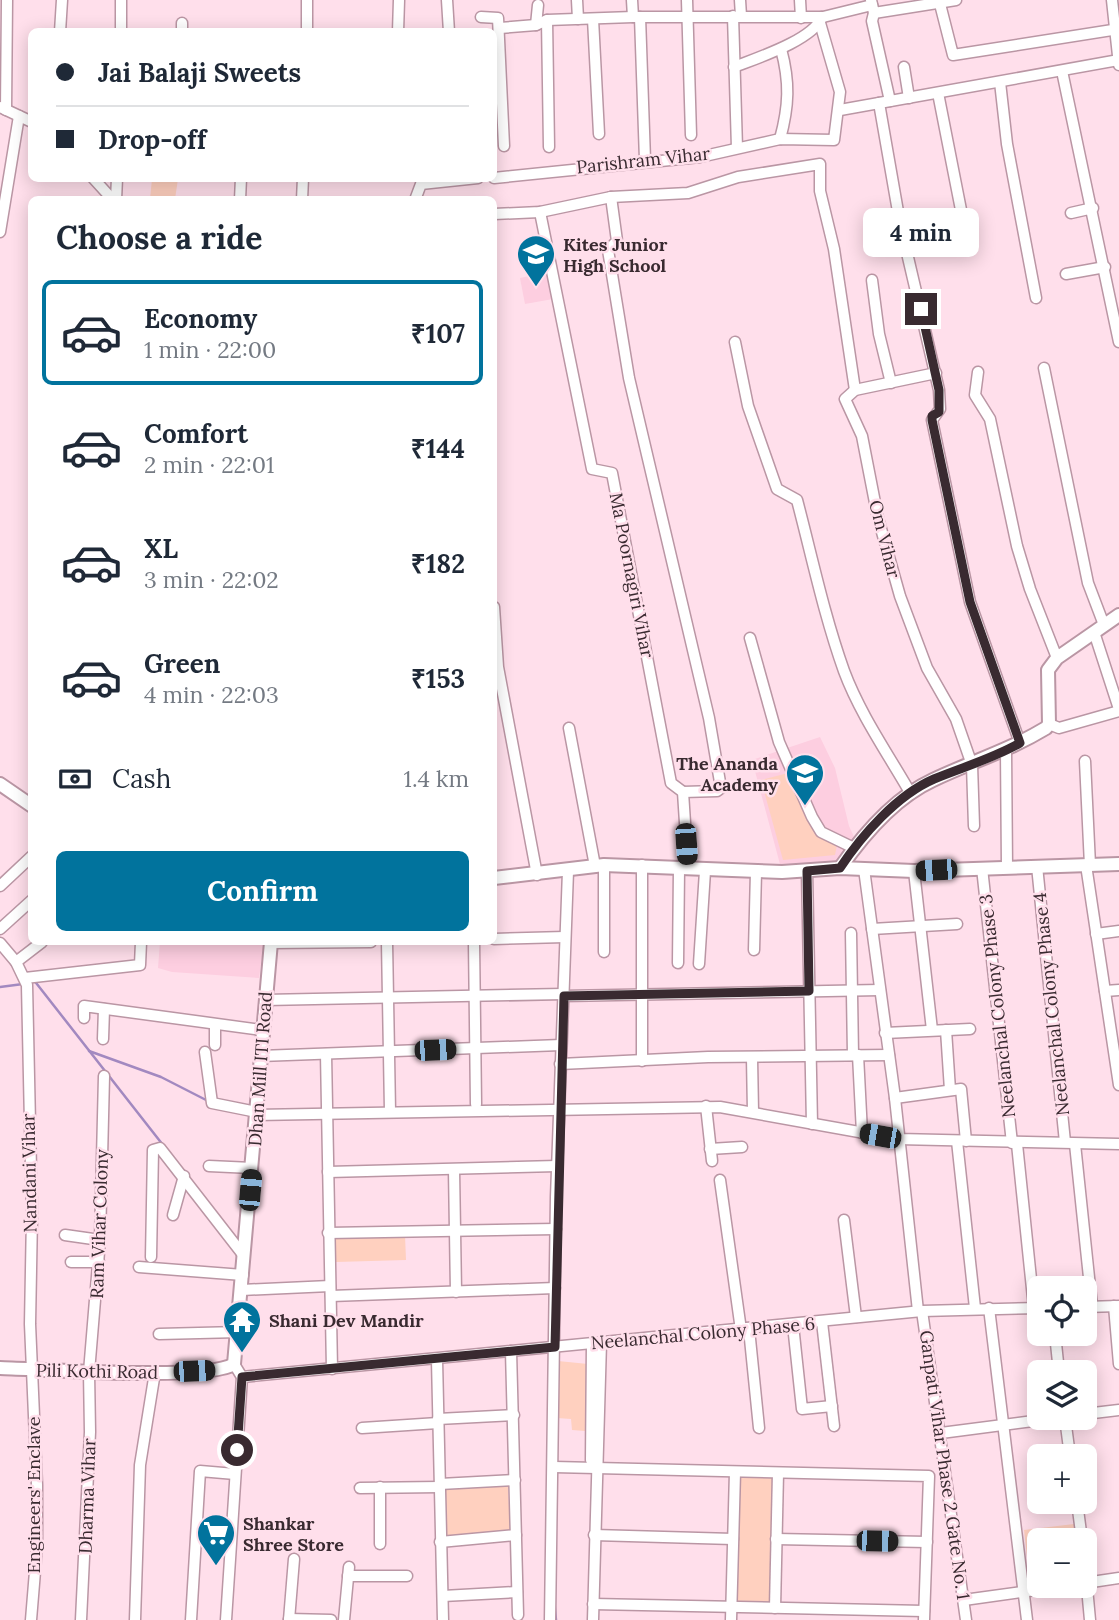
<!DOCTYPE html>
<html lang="en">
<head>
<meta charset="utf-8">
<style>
  body { margin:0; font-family:Lora,serif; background:#f2f2f3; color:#1f2937; height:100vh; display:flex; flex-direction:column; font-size:26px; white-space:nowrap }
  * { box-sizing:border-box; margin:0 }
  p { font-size:23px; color:#747a83 }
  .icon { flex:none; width:38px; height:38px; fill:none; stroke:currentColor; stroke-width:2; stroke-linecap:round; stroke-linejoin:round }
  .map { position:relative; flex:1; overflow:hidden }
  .panel { position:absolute; left:28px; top:196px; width:469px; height:749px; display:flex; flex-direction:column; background:#fff; border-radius:10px; box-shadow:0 4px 18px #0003 }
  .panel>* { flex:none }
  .top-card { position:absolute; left:28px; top:28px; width:469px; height:154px; border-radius:10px; box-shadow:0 4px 18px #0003; display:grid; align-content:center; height:154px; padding:0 28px; background:#fff }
  .controls { position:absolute; left:1027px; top:1276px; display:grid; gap:14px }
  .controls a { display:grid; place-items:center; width:70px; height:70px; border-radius:10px; background:#fff; box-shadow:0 4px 18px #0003; font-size:35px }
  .end { position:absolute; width:32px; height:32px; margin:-16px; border:9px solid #392a30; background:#fff; box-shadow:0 0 0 4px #fff }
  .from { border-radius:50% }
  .bubble { position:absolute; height:49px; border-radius:10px; background:#fff; box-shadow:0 4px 18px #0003; font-size:23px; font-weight:700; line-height:49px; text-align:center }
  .car { position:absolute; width:21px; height:42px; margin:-21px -10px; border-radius:9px; box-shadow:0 0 5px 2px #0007; background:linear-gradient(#222 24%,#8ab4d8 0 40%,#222 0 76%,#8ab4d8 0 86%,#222 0) }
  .top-card b { display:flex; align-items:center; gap:24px; height:66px; font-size:26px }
  .top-card b+b { border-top:2px solid #e0e1e3 }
  .top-card i { width:18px; height:18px; background:#1f2937 }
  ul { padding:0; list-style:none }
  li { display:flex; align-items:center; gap:21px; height:105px; margin:0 14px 10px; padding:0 14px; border:4px solid transparent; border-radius:10px }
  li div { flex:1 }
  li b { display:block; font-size:26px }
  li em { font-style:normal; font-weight:700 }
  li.current { border-color:#01739d }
  li>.icon { width:63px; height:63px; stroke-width:1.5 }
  h2 { padding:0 28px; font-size:32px; line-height:84px }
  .pay { display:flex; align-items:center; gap:18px; height:77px; padding:0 28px; font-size:26px }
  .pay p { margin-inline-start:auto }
  .primary-button { display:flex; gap:14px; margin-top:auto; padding:14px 28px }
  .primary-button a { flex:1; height:80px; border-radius:10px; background:#01739d; color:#fff; font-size:28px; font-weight:700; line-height:80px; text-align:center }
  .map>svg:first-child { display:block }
  .built { fill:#fdcee0 }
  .green { fill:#ffd0bf }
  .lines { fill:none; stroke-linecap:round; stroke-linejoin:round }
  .stream { stroke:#a289c0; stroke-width:2.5 }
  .minor-casing { stroke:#ba96a4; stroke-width:13 }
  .tertiary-casing { stroke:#ba96a4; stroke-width:16 }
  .minor { stroke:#fff; stroke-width:10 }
  .tertiary { stroke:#fff; stroke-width:12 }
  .route { stroke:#392a30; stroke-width:9 }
  .labels { text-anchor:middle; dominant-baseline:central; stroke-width:5; stroke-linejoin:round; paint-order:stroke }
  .street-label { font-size:18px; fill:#392a30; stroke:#ffdfeb }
  .poi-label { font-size:18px; font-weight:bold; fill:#392a30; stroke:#ffdfeb; text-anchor:start }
</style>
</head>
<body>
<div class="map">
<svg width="1119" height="1620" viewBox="0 0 1119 1620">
  <rect width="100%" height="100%" fill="#ffdfeb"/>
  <g class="built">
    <path d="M548,272L553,299L525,304L520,278Z"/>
    <path d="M820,737L835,768L849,826L855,839L844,849L846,852L840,861L781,868L752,760Z"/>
    <path d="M160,942H264L259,978L172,972L158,968Z"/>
  </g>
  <g class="green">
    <path d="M152,179H178L175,199H150Z"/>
    <path d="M792,772L819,834L837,845L835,855L783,860L761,780Z"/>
    <path d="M405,1235L406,1260L336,1262V1237Z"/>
    <path d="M558,1361L588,1364L585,1431L572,1430L571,1419L557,1418Z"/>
    <path d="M739,1477H773L771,1603L736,1602Z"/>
    <path d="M508,1485L510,1531L446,1536L445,1490Z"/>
    <path d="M1074,1524L1076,1540H1040L1039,1582L1030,1583L1024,1530Z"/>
  </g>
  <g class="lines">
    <g class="stream">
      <path d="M33,979L163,1145"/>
      <path d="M0,987L23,984"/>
      <path d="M89,1051L161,1077L208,1101"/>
      <path d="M554,1597L556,1620"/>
    </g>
    <defs>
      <g id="minor">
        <path d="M121,0V32"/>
        <path d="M447,0L449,32"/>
        <path d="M577,0L578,19"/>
        <path d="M632,0L633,17"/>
        <path d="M687,0L691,135"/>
        <path d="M740,0L741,16"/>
        <path d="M800,0L801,18"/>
        <path d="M871,0L874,13L956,0"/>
        <path d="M1112,0L1119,65"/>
        <path d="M940,4L953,55L1119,29"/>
        <path d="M874,13L872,21L890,101"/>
        <path d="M733,16L737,148"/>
        <path d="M481,17L498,18L504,146"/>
        <path d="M640,17L645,160"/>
        <path d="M593,19L599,134"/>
        <path d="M547,20L549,147"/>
        <path d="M536,25L538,5"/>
        <path d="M500,28L536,25L547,20L633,17H823L872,5"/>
        <path d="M60,32L62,0"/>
        <path d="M182,32V23"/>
        <path d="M307,32V0"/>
        <path d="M398,32L399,0"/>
        <path d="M734,67C757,58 813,40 822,17"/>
        <path d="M904,67L909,98"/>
        <path d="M1062,71L1119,342"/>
        <path d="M1000,82L1007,144L1036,298"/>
        <path d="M938,93L962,215"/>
        <path d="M879,103L900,223L939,390L940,409L932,420L970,602L1020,743"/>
        <path d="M0,107L32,122"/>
        <path d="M6,110L7,0"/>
        <path d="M840,110L1119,60"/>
        <path d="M780,139C789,106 790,82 781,49"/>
        <path d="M93,178L113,200"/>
        <path d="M494,178L700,157L780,139L834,140L840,92L820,23"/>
        <path d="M611,197L617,241L608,250L629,378L709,718L721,788L717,791L683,792"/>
        <path d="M116,200L117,178"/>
        <path d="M240,200L241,178"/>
        <path d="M302,200L303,178"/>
        <path d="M415,200L421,184L478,178"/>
        <path d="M540,212L592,469L612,473L671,783L683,792L688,869"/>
        <path d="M1071,213L1093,208"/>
        <path d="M494,214L540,212L611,197L688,193L738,177L820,164V191L834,249L855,390"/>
        <path d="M0,232L19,116"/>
        <path d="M1066,274L1105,267"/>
        <path d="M872,280L879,334L891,383"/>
        <path d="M735,342L748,406L777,489L797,500C812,557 824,615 844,671C860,714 888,754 911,794"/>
        <path d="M1044,368L1088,583L1104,625"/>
        <path d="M978,372L975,395L990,419L1017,546L1030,589L1057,658"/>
        <path d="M936,373L855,390L845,399L862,436L878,518L900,596L927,668L956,719L972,765L974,826"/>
        <path d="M494,607L498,667L537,875"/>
        <path d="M1094,632L1119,709"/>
        <path d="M750,638L779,742L812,817L821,832L854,848"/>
        <path d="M1049,724L1059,728L1119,711"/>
        <path d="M569,728L595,866"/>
        <path d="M1006,751L1007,867"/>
        <path d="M1085,761L1090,865"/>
        <path d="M642,865V1061"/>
        <path d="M1086,865L1119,1085"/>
        <path d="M1037,866L1065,1142"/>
        <path d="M982,868L1012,1143"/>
        <path d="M864,869L895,1098L918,1311"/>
        <path d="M807,871L812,1124"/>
        <path d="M914,871L932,1030"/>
        <path d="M0,886L32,856"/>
        <path d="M0,929L32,900"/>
        <path d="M872,929L957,924"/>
        <path d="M851,933L853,1055"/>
        <path d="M1096,934L1119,931"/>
        <path d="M494,939L565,937"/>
        <path d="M387,942L390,1111"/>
        <path d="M474,942L476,1104"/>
        <path d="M0,943L16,962L27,985L32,1216L30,1324L37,1485V1547L31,1620"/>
        <path d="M270,943L371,942"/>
        <path d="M754,950L756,872"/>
        <path d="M604,952V865"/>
        <path d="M16,962L42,942"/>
        <path d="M678,963L679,869"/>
        <path d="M699,964L705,871"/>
        <path d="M25,978L140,965L141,942"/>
        <path d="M1105,991L1119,990"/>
        <path d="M563,996L880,990"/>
        <path d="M265,1000L564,994"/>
        <path d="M84,1018V1006L262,1030"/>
        <path d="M946,1030L950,1090"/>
        <path d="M885,1033L970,1029"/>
        <path d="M103,1039L104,1009"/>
        <path d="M215,1045V1025"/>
        <path d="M205,1052L212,1103L257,1112"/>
        <path d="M326,1054L332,1369"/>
        <path d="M858,1055L862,1133"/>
        <path d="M260,1056L561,1045"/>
        <path d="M752,1058L753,1112"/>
        <path d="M560,1064L708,1057L889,1055"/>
        <path d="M895,1098L961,1089L966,1141"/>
        <path d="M706,1106L712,1161"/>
        <path d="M256,1115L720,1107L898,1139L1119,1144"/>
        <path d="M957,1141L975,1308"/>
        <path d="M1017,1144L1034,1308"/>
        <path d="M1075,1144L1092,1306"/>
        <path d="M710,1149L742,1147"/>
        <path d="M209,1166L252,1168"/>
        <path d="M454,1170L456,1292"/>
        <path d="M328,1172L557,1166"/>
        <path d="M720,1180L741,1330"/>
        <path d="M173,1215L184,1176"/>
        <path d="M844,1220L856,1317"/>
        <path d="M328,1233L556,1229"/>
        <path d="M65,1235L100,1240"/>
        <path d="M151,1257L153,1150L160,1148L244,1256"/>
        <path d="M71,1262H99"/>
        <path d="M139,1267L243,1275"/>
        <path d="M242,1290L330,1286"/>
        <path d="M331,1296L555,1288"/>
        <path d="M1114,1306L1119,1364"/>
        <path d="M1085,1307L1119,1306"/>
        <path d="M989,1308L1027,1620"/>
        <path d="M922,1311L966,1620"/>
        <path d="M822,1322L834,1426"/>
        <path d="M793,1325L802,1409L832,1406"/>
        <path d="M749,1329L759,1428"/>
        <path d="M159,1334L239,1332"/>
        <path d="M1055,1334L1059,1372"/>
        <path d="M592,1343L591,1460L595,1467"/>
        <path d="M511,1351L518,1615"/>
        <path d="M437,1360L443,1620"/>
        <path d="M242,1377L922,1311L1040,1308"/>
        <path d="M1085,1414L1119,1410"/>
        <path d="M1065,1418L1070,1456"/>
        <path d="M438,1419L514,1415"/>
        <path d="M362,1428L438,1423"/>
        <path d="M941,1433L1056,1418"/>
        <path d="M554,1467L929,1476L924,1620"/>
        <path d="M440,1484L515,1480"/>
        <path d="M380,1487V1544"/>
        <path d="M360,1488L440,1487"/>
        <path d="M1077,1502L1082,1540"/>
        <path d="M594,1535L733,1539"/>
        <path d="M776,1539L927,1542"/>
        <path d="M440,1542L516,1535"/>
        <path d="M1085,1566L1090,1620"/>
        <path d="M348,1576H407"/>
        <path d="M1085,1583L1119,1578"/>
        <path d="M443,1596L517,1592"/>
        <path d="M964,1600L1064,1586"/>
        <path d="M593,1604L924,1611"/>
        <path d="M775,1608L778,1473"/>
        <path d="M289,1619L331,1620"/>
        <path d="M81,1620L90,1432L89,1372L100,1240L104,1076"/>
        <path d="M135,1620L140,1465L155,1372"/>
        <path d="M191,1620L200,1471L235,1474"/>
        <path d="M226,1620L242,1377L234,1364"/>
        <path d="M289,1620L294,1559"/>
        <path d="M344,1620L349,1567"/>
        <path d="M550,1620L556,1197L568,871"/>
        <path d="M593,1620L601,1342"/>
        <path d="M731,1620L735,1472"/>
      </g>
      <g id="tertiary">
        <path d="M0,784L32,806"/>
        <path d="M840,868C863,835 896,797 933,780C973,761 1008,751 1046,728L1049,724L1048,670L1057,658L1119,615"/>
        <path d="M494,878L604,865L782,872L840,868L914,871L1119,864"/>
        <path d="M0,1368C40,1369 209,1381 234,1364L271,942"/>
      </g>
    </defs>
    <use href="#minor" class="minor-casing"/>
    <use href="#tertiary" class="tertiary-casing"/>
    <use href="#minor" class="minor"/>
    <use href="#tertiary" class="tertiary"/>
  </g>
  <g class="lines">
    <path class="route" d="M237,1450L242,1377L555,1347L564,996L809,991L807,871L840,868C862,835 897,795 934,779C963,767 992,759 1020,743L970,602L932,420V416L939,412V390L921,309"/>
  </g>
  <defs>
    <symbol id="school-pin" viewBox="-11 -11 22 30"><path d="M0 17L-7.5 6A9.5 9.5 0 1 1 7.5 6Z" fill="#01739d" stroke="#ffdfeb"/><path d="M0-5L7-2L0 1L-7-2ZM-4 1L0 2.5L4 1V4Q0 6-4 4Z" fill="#fff"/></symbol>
    <symbol id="temple-pin" viewBox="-11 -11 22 30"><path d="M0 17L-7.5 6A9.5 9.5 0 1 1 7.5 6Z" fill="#01739d" stroke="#ffdfeb"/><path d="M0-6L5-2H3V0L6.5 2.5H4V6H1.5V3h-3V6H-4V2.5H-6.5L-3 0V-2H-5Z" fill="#fff"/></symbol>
    <symbol id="supermarket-pin" viewBox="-11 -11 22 30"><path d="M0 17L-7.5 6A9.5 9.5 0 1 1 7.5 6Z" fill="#01739d" stroke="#ffdfeb"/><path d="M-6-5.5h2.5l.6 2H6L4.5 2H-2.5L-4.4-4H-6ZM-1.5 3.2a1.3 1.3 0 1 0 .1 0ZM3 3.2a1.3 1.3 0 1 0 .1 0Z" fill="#fff"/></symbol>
  </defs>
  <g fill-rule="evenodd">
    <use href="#school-pin" x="514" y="232" width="44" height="60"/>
    <use href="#school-pin" x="783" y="751" width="44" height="60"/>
    <use href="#temple-pin" x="220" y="1298" width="44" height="60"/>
    <use href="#supermarket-pin" x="194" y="1511" width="44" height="60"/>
  </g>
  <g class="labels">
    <g class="street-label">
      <text transform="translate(643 160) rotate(-6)">Parishram Vihar</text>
      <text transform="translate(885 539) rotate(76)">Om Vihar</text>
      <text transform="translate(632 575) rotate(79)">Ma Poornagiri Vihar</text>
      <text transform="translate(1051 1004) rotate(-96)">Neelanchal Colony Phase 4</text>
      <text transform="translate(997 1006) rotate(-96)">Neelanchal Colony Phase 3</text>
      <text transform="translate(260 1069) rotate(-86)">Dhan Mill ITI Road</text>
      <text transform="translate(29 1173) rotate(-91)">Nandani Vihar</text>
      <text transform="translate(99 1224) rotate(-88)">Ram Vihar Colony</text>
      <text transform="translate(703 1333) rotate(-5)">Neelanchal Colony Phase 6</text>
      <text transform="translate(97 1371) rotate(1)">Pili Kothi Road</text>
      <text transform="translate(945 1465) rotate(82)">Ganpati Vihar Phase 2 Gate No. 1</text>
      <text transform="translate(33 1495) rotate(-90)">Engineers' Enclave</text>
      <text transform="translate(87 1496) rotate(-88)">Dharma Vihar</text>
    </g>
    <g class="poi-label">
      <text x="563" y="244">Kites Junior<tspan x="563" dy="21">High School</tspan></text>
      <text x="778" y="763" text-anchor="end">The Ananda<tspan x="778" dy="21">Academy</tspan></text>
      <text x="269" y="1320">Shani Dev Mandir</text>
      <text x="243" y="1523">Shankar<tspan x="243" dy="21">Shree Store</tspan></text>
    </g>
  </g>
</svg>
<div class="controls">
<a><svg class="icon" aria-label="locate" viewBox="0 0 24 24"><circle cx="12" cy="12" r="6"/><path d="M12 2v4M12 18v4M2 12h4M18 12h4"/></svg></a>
<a><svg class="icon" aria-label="layers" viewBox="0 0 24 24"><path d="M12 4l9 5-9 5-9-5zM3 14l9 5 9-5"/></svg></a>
<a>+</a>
<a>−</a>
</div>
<i class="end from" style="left:237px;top:1450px"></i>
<i class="end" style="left:921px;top:309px"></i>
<div class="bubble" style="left:863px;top:208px;width:116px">4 min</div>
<i class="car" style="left:686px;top:844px;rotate:176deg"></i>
<i class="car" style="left:936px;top:870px;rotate:267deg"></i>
<i class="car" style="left:435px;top:1050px;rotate:88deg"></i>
<i class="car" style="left:880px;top:1136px;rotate:280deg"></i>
<i class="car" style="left:250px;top:1190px;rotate:5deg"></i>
<i class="car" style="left:194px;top:1371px;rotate:88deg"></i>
<i class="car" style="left:877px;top:1541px;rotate:91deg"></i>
<div class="top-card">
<b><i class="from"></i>Jai Balaji Sweets</b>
<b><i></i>Drop-off</b>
</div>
<section class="panel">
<h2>Choose a ride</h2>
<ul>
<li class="current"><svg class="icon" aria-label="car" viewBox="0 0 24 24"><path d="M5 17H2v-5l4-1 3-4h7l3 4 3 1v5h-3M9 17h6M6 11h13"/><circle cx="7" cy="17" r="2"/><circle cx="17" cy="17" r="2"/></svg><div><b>Economy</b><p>1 min · 22:00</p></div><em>₹107</em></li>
<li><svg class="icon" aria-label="car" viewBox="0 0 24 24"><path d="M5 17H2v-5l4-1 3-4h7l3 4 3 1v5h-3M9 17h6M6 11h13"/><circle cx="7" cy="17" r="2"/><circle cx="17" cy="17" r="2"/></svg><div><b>Comfort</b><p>2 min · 22:01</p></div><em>₹144</em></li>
<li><svg class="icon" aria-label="car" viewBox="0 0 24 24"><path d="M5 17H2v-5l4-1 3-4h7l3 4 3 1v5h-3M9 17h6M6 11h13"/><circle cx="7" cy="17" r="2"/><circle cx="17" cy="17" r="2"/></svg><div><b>XL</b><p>3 min · 22:02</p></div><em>₹182</em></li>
<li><svg class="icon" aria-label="car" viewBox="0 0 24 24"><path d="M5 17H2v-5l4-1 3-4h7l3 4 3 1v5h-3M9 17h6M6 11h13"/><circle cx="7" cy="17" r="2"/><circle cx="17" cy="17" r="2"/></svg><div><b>Green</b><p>4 min · 22:03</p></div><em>₹153</em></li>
</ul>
<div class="pay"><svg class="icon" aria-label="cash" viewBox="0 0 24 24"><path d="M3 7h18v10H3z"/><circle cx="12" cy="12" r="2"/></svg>Cash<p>1.4 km</p></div>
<div class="primary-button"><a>Confirm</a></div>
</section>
</div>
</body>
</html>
